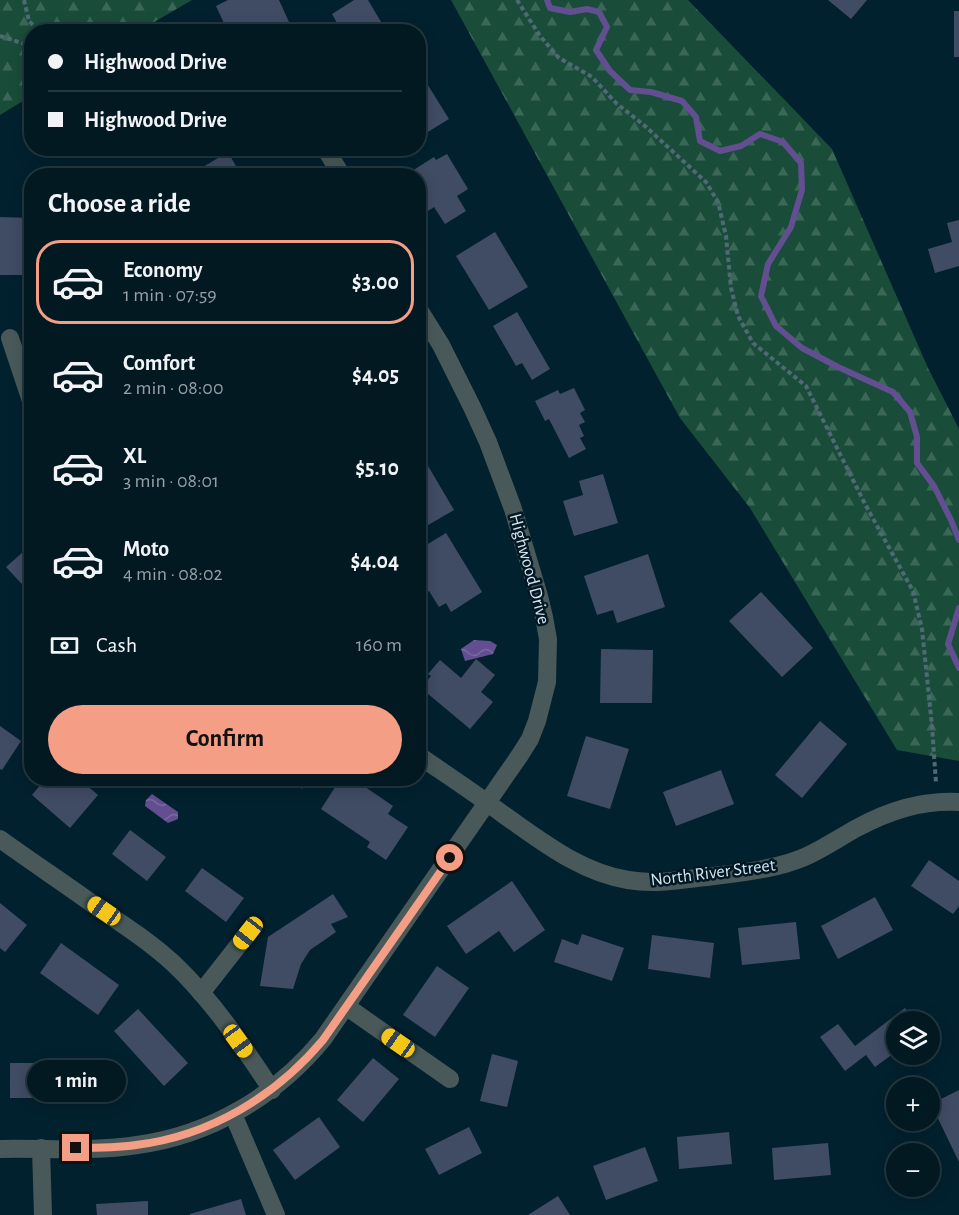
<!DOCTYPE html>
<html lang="en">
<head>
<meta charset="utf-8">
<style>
  body { margin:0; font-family:"Alegreya Sans",sans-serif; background:#10262f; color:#f1f3f6; height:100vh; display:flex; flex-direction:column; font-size:22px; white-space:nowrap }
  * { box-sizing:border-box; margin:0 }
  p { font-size:20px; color:#96a0a5 }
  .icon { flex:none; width:33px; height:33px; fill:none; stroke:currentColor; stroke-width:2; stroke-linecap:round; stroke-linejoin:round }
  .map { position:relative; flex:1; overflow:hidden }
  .details { position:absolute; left:24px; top:168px; width:402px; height:618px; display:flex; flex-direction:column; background:#021922; border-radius:24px; box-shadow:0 3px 15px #0003,0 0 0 2px #233840 }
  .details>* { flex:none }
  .top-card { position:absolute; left:24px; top:24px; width:402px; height:132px; border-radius:24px; box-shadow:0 3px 15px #0003,0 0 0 2px #233840; display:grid; align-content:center; height:132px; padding:0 24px; background:#021922 }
  .tools { position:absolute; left:886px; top:1011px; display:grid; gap:12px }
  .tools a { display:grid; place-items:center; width:54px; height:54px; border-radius:50%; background:#021922; box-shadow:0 3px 15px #0003,0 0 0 2px #233840; font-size:30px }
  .end { position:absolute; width:27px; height:27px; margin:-14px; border:8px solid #f49e86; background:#111; box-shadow:0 0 0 3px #111 }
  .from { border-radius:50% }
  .bubble { position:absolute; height:42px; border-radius:21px; background:#021922; box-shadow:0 3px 15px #0003,0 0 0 2px #233840; font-size:20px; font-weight:700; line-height:42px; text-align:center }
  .car { position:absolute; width:18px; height:36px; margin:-18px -9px; border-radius:8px; box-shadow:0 0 4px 2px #0007; background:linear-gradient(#f5c518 24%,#345 0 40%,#f5c518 0 76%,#345 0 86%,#f5c518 0) }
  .top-card b { display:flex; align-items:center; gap:21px; height:57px; font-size:22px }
  .top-card b+b { border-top:2px solid #233840 }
  .top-card i { width:15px; height:15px; background:#f1f3f6 }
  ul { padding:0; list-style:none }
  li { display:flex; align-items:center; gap:18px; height:84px; margin:0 12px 9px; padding:0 12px; border:3px solid transparent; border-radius:24px }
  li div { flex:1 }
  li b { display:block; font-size:22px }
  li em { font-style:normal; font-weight:700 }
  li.on { border-color:#f49e86 }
  li>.icon { width:54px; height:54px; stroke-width:1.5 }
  h2 { padding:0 24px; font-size:27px; line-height:72px }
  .pay { display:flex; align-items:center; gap:15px; height:66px; padding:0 24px; font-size:22px }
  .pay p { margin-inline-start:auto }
  .action { display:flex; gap:12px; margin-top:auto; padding:12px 24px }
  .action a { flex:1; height:69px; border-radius:36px; background:#f49e86; color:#111; font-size:24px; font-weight:700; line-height:69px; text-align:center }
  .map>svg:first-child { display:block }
  .forest { fill:url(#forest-firs) }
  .water { fill:url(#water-waves) }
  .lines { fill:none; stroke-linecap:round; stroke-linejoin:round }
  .stream { stroke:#644e92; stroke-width:6 }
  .building { fill:#404c64 }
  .path { stroke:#4f6975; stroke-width:4; stroke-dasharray:4.5 3; stroke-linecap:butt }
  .minor { stroke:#495959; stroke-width:18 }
  .route { stroke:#f49e86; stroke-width:8 }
  .labels { text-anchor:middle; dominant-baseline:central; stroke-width:5; stroke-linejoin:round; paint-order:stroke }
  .street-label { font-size:18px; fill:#d5e6ef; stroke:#001724 }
</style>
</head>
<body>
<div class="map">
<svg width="959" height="1215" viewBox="0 0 959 1215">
  <defs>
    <pattern id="forest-firs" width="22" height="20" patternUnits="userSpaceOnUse" patternTransform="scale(1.5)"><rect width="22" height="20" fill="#1a4d39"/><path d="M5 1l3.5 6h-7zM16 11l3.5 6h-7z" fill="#3a6756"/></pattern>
    <pattern id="water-waves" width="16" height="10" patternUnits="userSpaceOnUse" patternTransform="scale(1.5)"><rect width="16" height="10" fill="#644e92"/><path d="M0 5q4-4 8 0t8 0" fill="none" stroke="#7968a2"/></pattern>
  </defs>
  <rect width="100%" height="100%" fill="#02212e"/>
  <g class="forest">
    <path d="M0,0H192L139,31L32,32L31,96L0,115Z"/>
    <path d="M451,0H688L832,149L928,368L959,429V761L897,750L750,508L680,418Z"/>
  </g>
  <g class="water">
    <path d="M474,640L490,641L497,645L493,654L465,661L461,649Z"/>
    <path d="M152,794L178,812V819L168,823L145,806L146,800Z"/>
  </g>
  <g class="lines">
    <g class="stream">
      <path d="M547,0L550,8L570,12L587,9L599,12L607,27L596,50L610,71L630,90L651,92L682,101L696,117L700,141L720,151L741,146L760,134L783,142L801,163L802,190L791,227L768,264L761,296L776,326L802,348L838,367L893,392L910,412L917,437V463L934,486L951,520L959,540"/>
      <path d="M959,608L948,644L959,668"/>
    </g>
  </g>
  <g class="building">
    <path d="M228,0H279L289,22L268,32H228L216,6Z"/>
    <path d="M354,0H368L387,32H338L334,25L337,23L332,14Z"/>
    <path d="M828,0H867L851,19Z"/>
    <rect x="954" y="11" width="5" height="46"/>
    <path d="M421,74L449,119L418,138V76Z"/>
    <path d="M228,152L241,175L188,176Z"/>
    <path d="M447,154L468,189L457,196L466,211L445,224L434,207L425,213L418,202V176H404L434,157L436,160Z"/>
    <path d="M0,217L32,218V275H0Z"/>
    <path d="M959,220V266L935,273L928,249L952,242L947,223Z"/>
    <path d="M495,232L528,287L489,310L456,256Z"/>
    <path d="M517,312L550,369L532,380L522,363L516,366L493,326Z"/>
    <path d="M574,388L585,410L580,413L585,422L579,425L584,436L580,438L586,449L569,458L549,419L545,421L535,401L558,390L560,394Z"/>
    <path d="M418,449L454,510L423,528L418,521Z"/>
    <path d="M603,474L618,523L574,536L563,501L583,495L579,481Z"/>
    <path d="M446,533L482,592L451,612L446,603L439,607L429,591L423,595L418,588V564L423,561L418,554V550Z"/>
    <path d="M32,544V595L6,567Z"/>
    <path d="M648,554L665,607L617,623L613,610L597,615L584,576Z"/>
    <path d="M761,592L813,648L782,677L729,621Z"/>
    <path d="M601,649L653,650L652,703H600Z"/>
    <path d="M476,659L495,675L481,692L493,702L470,729L421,688L431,676L428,674L440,660L461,678Z"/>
    <path d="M820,721L847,744L802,798L775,775Z"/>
    <path d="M0,726L21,741L2,770L0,769Z"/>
    <path d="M586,736L629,749L610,809L567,796Z"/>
    <path d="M721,770L734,804L676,826L663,792Z"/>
    <path d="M46,778H78L98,795L70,828L32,795Z"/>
    <path d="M287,778H309L302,789Z"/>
    <path d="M341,778H352L393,806L388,814L408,827L386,860L367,847L370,842L321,809Z"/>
    <path d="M130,830L166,857L147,881L112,854Z"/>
    <path d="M929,860L959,881V906L953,914L911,886Z"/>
    <path d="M202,868L244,898L226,922L185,891Z"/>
    <path d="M512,881L545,930L514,952L499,931L466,954L447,926Z"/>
    <path d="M333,894L348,917L331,924L336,932L310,950L301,964L293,989L260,986L268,937Z"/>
    <path d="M875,897L893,930L838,959L821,926Z"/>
    <path d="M0,903L27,925L5,952L0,948Z"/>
    <path d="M796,922L800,959L742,965L738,928Z"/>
    <path d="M582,934L624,948L612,981L554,962L562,939L578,945Z"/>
    <path d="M652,935L714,943L710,978L648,969Z"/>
    <path d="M61,943L119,985L98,1015L40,973Z"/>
    <path d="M437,966L469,988L435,1037L403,1015Z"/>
    <path d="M905,1008L915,1022H897V1051L875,1067L866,1055L845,1071L820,1037L838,1024L855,1046Z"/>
    <path d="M138,1009L188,1063L164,1086L114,1031Z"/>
    <path d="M492,1054L518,1061L507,1107L480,1101Z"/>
    <path d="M373,1058L399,1079L363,1122L337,1100Z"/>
    <rect x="10" y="1063" width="74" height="35"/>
    <path d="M959,1090V1162L931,1104Z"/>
    <path d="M319,1117L340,1147L295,1180L273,1150Z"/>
    <path d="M469,1127L482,1153L439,1175L425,1149Z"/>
    <path d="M729,1132L732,1164L679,1169L677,1137Z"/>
    <path d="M828,1143L831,1175L774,1180L772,1148Z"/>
    <path d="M645,1147L658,1181L606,1200L593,1166Z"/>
    <path d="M558,1196L570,1215H528Z"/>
    <path d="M241,1199L246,1215H190V1214Z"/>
    <path d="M148,1201V1215H97L96,1204Z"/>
  </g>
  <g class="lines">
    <g class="path">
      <path d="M24,0L29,21L36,28L35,32"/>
      <path d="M517,0L540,36L559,58L592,77L616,103L645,126L706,182L718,202L726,236L731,288L738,316L753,343L806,386L865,504L913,591L922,629L932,726L936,783"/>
      <path d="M0,36L31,46L32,44"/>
    </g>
    <g class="minor">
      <path d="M325,148L342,176"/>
      <path d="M10,338L32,404"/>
      <path d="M418,755C447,775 476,794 504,815C543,842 580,872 628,880C657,885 685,879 714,876C745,872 778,869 807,856C824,848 839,838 855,829C888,811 921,800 959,802"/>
      <path d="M0,839C32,862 65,884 97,907C124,925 150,942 174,964C212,1000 243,1046 272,1090"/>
      <path d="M201,993L248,933"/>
      <path d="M347,1007L450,1079"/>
      <path d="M233,1114L276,1215"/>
      <path d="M41,1148L43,1215"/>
      <path d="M0,1149C45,1148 93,1152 137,1145C211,1135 276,1096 323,1039L520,755L530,739L537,721L547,682L548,639L544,617L539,596L513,509L488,442L472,407L441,345L418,308"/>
    </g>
  </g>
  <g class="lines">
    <path class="route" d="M76,1148C96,1148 116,1148 136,1145C210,1136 276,1096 323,1040L450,858"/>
  </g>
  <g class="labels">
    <g class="street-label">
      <text transform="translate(529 569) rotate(75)">Highwood Drive</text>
      <text transform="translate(713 873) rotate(-7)">North River Street</text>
    </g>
  </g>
</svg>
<div class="tools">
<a><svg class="icon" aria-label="layers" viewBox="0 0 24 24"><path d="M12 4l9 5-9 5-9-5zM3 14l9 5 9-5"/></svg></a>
<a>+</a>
<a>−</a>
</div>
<i class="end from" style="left:450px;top:858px"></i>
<i class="end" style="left:76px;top:1148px"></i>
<div class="bubble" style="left:27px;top:1060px;width:99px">1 min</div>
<i class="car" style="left:104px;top:911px;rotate:305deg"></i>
<i class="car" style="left:248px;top:933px;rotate:218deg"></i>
<i class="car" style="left:238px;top:1041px;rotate:144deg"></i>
<i class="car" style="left:398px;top:1043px;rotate:305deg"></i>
<div class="top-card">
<b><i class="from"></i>Highwood Drive</b>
<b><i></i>Highwood Drive</b>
</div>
<section class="details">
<h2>Choose a ride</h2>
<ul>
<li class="on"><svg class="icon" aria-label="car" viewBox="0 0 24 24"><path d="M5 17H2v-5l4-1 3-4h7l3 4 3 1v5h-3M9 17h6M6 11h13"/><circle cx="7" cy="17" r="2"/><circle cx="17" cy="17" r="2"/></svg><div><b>Economy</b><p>1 min · 07:59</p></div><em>$3.00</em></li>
<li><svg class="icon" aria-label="car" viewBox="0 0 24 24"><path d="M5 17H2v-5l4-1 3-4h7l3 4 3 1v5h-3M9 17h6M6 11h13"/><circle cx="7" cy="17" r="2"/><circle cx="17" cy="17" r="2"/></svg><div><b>Comfort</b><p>2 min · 08:00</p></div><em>$4.05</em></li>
<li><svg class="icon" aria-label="car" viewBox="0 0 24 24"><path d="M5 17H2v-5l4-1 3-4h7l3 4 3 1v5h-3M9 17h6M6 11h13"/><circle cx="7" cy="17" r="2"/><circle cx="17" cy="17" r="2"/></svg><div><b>XL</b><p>3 min · 08:01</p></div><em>$5.10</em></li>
<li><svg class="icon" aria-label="car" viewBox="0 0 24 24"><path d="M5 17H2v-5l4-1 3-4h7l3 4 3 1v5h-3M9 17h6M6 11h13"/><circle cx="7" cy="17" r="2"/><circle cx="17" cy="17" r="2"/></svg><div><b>Moto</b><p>4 min · 08:02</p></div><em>$4.04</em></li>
</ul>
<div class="pay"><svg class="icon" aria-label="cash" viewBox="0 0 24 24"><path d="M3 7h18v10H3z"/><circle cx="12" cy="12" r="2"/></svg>Cash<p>160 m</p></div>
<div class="action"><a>Confirm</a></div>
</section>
</div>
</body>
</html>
